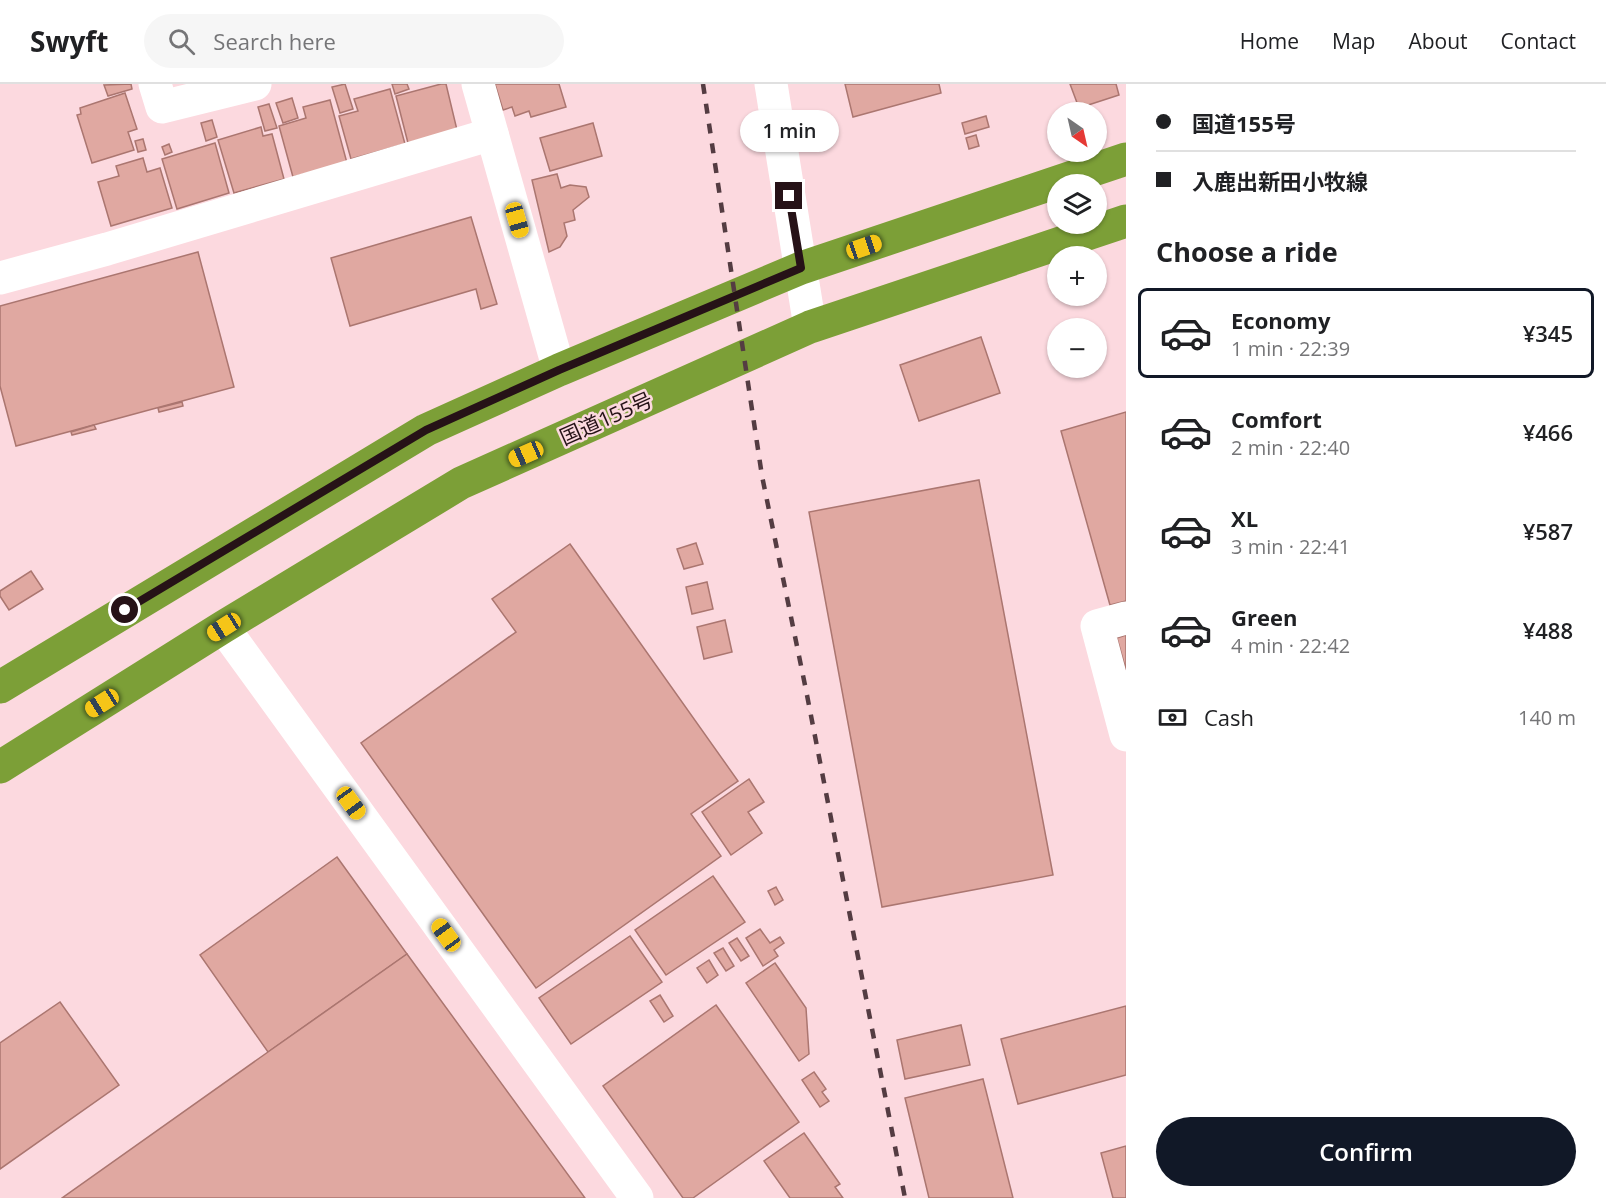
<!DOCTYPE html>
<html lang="en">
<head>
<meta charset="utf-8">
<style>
  body { margin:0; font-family:"Open Sans","Noto Sans JP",sans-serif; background:#f6f6f6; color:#202124; height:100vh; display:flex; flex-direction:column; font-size:22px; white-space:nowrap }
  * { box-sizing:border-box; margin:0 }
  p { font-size:20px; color:#757577 }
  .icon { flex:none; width:33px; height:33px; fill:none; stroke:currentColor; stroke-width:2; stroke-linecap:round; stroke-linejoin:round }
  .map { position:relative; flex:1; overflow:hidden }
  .side { display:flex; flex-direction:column; background:#fff; width:480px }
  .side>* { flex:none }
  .banner { display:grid; align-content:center; height:132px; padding:0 30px; background:#fff }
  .needle { width:39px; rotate:146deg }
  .buttons { position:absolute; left:1047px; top:18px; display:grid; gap:12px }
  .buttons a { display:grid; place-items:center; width:60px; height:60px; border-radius:50%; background:#fff; box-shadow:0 2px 4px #0004; font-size:30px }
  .end { position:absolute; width:27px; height:27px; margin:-14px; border:8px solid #261217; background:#fff; box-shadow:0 0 0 3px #fff }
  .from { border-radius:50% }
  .bubble { position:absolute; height:42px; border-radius:21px; background:#fff; box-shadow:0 2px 4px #0004; font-size:20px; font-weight:600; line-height:42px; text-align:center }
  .car { position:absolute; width:18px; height:36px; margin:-18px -9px; border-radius:8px; box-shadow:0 0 4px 2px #0007; background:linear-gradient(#f5c518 24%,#345 0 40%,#f5c518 0 76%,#345 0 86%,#f5c518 0) }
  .banner b { display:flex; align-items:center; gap:21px; height:57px; font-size:22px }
  .banner b+b { border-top:2px solid #e0e0e0 }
  .banner i { width:15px; height:15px; background:#202124 }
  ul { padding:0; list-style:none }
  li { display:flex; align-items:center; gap:18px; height:90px; margin:0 12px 9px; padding:0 18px; border:3px solid transparent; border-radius:9px }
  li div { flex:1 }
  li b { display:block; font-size:22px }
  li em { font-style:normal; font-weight:600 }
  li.active { border-color:#111827 }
  li>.icon { width:54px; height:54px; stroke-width:1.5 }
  h2 { padding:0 30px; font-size:27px; line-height:72px }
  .pay { display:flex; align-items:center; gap:15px; height:66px; padding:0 30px; font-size:22px }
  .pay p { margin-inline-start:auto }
  .button { display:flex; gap:12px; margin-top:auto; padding:12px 30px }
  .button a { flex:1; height:69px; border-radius:36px; background:#111827; color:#fff; font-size:24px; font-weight:600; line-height:69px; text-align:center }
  header { display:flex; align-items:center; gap:36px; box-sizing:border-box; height:84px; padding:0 30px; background:#fff; border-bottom:2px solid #e0e0e0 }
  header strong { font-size:28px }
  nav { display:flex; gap:33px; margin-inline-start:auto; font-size:21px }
  .search { width:420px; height:54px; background:#f6f6f6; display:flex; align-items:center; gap:15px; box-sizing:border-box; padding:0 21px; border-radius:33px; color:#757577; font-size:22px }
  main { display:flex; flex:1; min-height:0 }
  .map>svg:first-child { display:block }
  .building { fill:#e0a8a1; stroke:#ab7670; stroke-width:1.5 }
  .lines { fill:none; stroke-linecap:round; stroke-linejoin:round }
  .street { stroke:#fff; stroke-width:33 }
  .secondary { stroke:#fff; stroke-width:33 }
  .highway { stroke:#7c9f37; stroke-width:33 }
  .rail { stroke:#543c42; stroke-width:4.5; stroke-dasharray:10 10; stroke-linecap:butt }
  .route { stroke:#261217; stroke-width:8 }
  .labels { text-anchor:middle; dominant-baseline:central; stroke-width:5; stroke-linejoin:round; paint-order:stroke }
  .street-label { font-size:21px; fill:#261217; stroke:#fcd9df }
</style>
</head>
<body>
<header>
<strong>Swyft</strong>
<div class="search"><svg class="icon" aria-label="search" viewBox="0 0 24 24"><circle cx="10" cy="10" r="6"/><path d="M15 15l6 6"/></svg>Search here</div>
<nav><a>Home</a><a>Map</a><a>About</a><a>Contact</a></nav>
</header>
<main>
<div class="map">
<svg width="1126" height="1114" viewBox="0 0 1126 1114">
  <rect width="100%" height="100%" fill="#fcd9df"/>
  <g class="building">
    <path d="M131,0L132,5L108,12L104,1Z"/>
    <path d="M345,0L353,25L340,29L332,3Z"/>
    <path d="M392,0H407L409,5L395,10Z"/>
    <path d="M441,0H446L457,46L408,59L396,12Z"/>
    <path d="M495,0H559L566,23L531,33L529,27L515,32L512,23L503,26Z"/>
    <path d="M845,0H939L941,9L853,33Z"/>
    <path d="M1070,0H1116L1119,11L1079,24Z"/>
    <path d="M390,5L405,60L351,75L339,32L358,27L354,15Z"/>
    <path d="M125,9L137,45L128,48L134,66L92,79L77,31L81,30L80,24Z"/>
    <path d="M292,14L298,34L283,39L276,19Z"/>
    <path d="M330,16L347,79L293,93L279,42L306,34L303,23Z"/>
    <path d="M269,20L277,44L265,47L258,23Z"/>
    <path d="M986,32L989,43L965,50L962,39Z"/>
    <path d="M212,36L217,53L206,57L201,39Z"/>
    <path d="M593,39L602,72L550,87L540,54Z"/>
    <path d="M261,43L263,52L272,50L284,95L234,109L218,56Z"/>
    <path d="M976,51L979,62L969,65L966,54Z"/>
    <path d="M143,55L146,66L138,68L135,57Z"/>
    <path d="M215,59L229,109L177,125L162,75Z"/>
    <path d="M169,60L172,68L165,71L162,63Z"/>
    <path d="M143,74L147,88L160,84L172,124L111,142L98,98L119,92L116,82Z"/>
    <path d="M557,90L561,104L570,101L586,103L589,113L573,126L575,136L564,139L567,152L560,163L549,168L532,96Z"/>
    <path d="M471,133L497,220L481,225L476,205L350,242L331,174Z"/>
    <path d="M198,168L234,303L16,362L0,302V222Z"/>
    <path d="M981,253L1000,309L919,337L900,281Z"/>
    <path d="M182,318L183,322L159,328L158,324Z"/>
    <path d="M1126,328V517L1110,521L1061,347Z"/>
    <path d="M94,341L96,345L72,351L71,348Z"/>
    <path d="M979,396L1053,791L882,823L809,428Z"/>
    <path d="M696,459L703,480L684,485L677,465Z"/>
    <path d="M570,460L738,697L691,730L721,772L536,904L361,659L516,548L492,515Z"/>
    <path d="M31,487L43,505L9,526L0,512V507Z"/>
    <path d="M707,498L713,525L692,530L686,503Z"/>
    <path d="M725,536L732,568L704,575L697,543Z"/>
    <path d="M1126,551V586L1117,554Z"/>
    <path d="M749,695L764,718L748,728L762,749L731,771L702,728Z"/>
    <path d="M337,773L407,870L268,968L200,871Z"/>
    <path d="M713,792L745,838L666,891L635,846Z"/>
    <path d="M776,803L783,816L775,821L768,807Z"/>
    <path d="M760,845L770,859L780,853L784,859L774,866L778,872L763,882L746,854Z"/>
    <path d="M630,852L662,898L571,960L539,914Z"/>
    <path d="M737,854L749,872L741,877L729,859Z"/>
    <path d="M723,864L734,882L726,887L714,869Z"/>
    <path d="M407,870L585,1114H62L268,968Z"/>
    <path d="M709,876L718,891L707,899L697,884Z"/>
    <path d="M775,879L806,924L809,970L799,977L746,899Z"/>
    <path d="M660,911L673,932L664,938L650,917Z"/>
    <path d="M60,918L119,1001L0,1085V959Z"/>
    <path d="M716,921L799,1038L693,1114H683L603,1002Z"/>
    <path d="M1126,922V991L1018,1020L1001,955Z"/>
    <path d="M961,941L970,981L905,995L897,956Z"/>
    <path d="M814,988L826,1005L822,1008L829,1017L820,1023L802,996Z"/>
    <path d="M983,995L1013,1114H929L905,1014Z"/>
    <path d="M804,1049L840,1100L835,1103L843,1114H790L764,1077Z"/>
    <path d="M1126,1062V1114H1113L1101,1069Z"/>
  </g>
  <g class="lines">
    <g class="street">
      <path d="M155,0L162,23L255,0"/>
      <path d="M478,0L559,286"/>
      <path d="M0,194L107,165L492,50"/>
      <path d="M1126,534L1097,542L1126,651"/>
      <path d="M223,543L637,1114"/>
    </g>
    <path class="secondary" d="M771,0L810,243"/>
    <g class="highway">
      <path d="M0,603L426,346L559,286L801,184L1126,75"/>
      <path d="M0,683L223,543L461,399L810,243L1126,137"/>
    </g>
    <path class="rail" d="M703,0L762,392L806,606L905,1114"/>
  </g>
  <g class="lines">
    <path class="route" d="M125,526L426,346L559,286L801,184L789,112"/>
  </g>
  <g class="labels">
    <g class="street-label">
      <text transform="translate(606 334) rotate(-24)">国道155号</text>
    </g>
  </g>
</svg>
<div class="buttons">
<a><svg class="needle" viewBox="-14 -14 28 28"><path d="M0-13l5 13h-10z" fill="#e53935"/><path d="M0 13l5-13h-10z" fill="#757577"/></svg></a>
<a><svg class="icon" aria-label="layers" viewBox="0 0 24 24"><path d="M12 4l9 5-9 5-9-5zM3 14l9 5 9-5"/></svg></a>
<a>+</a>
<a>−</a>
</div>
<i class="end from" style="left:125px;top:526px"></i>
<i class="end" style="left:789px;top:112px"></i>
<div class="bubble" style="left:740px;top:26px;width:99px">1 min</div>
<i class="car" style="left:517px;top:136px;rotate:164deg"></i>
<i class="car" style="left:864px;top:163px;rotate:71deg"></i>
<i class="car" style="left:526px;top:370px;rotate:246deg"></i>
<i class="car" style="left:224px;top:543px;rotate:238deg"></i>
<i class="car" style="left:102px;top:619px;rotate:238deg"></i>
<i class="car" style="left:351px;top:719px;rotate:144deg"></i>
<i class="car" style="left:446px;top:851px;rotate:324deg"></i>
</div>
<section class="side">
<div class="banner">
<b><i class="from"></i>国道155号</b>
<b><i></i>入鹿出新田小牧線</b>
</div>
<h2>Choose a ride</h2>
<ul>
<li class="active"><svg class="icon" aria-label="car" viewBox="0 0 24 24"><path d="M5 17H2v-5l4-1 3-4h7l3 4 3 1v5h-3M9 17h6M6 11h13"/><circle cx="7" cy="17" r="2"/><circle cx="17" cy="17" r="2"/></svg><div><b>Economy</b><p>1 min · 22:39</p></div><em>¥345</em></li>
<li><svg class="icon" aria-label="car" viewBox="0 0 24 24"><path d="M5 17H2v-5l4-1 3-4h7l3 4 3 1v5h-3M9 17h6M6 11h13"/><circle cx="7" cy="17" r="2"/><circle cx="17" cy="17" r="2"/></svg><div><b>Comfort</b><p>2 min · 22:40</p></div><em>¥466</em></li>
<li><svg class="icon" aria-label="car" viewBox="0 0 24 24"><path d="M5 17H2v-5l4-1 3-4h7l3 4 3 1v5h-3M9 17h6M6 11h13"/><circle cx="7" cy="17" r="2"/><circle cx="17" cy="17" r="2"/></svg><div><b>XL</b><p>3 min · 22:41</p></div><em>¥587</em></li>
<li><svg class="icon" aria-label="car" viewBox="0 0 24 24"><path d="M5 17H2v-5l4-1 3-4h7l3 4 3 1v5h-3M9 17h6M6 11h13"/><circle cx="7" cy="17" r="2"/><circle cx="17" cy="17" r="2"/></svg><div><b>Green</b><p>4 min · 22:42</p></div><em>¥488</em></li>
</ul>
<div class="pay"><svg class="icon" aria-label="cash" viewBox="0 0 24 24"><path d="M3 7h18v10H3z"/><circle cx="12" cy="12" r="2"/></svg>Cash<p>140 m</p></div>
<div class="button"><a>Confirm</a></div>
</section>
</main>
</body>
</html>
